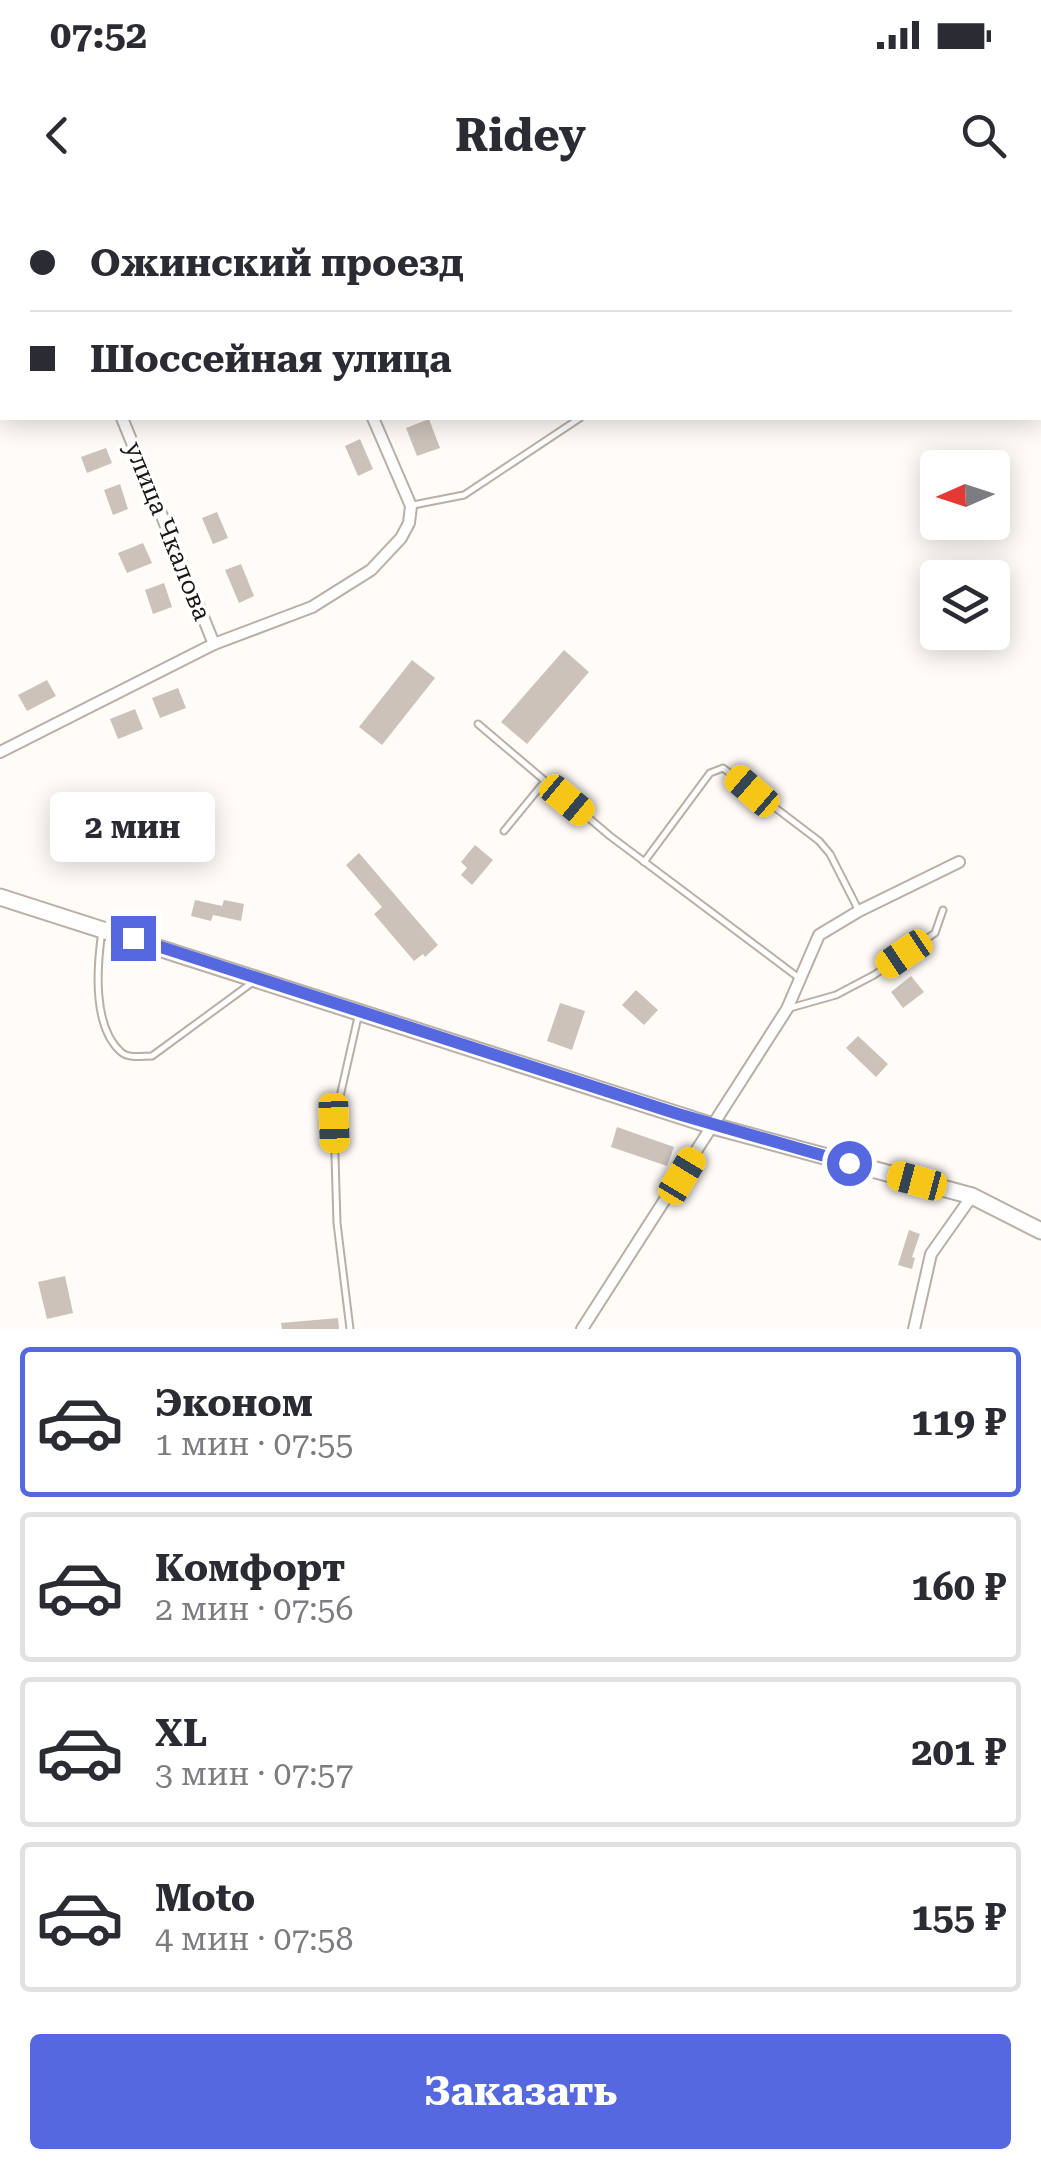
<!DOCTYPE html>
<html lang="ru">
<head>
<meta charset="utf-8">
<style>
  body { margin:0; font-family:"Roboto Serif",serif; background:#f7f7f7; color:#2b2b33; height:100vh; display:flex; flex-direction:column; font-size:38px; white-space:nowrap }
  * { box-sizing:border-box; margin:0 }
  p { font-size:32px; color:#7c7c81 }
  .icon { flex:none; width:55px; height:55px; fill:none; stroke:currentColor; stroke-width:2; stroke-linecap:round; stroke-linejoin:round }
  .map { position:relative; height:1129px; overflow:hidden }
  .sheet { display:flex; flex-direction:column; background:#fff; flex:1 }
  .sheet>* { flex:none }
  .top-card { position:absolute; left:0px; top:0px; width:1042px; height:220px; box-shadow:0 5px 25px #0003; display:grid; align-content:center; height:220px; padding:0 30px; background:#fff }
  .needle { width:65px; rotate:267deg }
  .tools { position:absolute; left:920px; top:250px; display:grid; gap:20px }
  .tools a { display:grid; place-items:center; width:90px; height:90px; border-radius:10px; background:#fff; box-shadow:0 5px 25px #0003; font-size:50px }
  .end { position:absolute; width:45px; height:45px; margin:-22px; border:12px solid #5568df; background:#fff; box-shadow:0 0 0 5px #fff }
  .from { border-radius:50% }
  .bubble { position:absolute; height:70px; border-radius:10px; background:#fff; box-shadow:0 5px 25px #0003; font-size:32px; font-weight:700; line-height:70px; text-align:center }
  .car { position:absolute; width:30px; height:60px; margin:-30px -15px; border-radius:12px; box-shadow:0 0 8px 2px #0007; background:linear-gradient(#f5c518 24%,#345 0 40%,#f5c518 0 76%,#345 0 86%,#f5c518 0) }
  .top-card b { display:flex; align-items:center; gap:35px; height:95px; font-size:38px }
  .top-card b+b { border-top:2px solid #e1e1e2 }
  .top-card i { width:25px; height:25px; background:#2b2b33 }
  ul { padding:18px 0 0; list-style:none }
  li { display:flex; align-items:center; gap:30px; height:150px; margin:0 20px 15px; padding:0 10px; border:5px solid #e1e1e2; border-radius:10px }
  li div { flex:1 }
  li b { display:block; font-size:38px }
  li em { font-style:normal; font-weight:700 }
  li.selected { border-color:#5568df }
  li>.icon { width:90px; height:90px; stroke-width:1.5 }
  .action { display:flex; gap:20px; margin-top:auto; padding:20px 30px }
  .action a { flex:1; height:115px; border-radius:10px; background:#5568df; color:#fff; font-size:40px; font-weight:700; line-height:115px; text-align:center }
  .status { display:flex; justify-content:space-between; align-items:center; height:70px; padding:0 50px; background:#fff; direction:ltr }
  .status svg { height:28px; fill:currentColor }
  header { display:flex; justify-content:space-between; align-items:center; height:130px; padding:0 30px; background:#fff; font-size:45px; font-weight:700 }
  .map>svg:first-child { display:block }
  .building { fill:#ccc2ba }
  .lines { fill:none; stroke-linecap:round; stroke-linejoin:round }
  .lane-casing { stroke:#b9afa7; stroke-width:9 }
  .street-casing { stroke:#b9afa7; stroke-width:14 }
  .secondary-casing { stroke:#b9afa7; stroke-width:19 }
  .lane { stroke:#fff; stroke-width:5 }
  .street { stroke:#fff; stroke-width:10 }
  .secondary { stroke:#fff; stroke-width:15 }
  .route { stroke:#5568df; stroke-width:12 }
  .labels { text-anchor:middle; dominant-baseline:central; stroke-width:8; stroke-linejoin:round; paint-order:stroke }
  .street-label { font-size:25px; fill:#1a1613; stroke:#fff }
</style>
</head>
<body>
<div class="status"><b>07:52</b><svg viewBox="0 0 49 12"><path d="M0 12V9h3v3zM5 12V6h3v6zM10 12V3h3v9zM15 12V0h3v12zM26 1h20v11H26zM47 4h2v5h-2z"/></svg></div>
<header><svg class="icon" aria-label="back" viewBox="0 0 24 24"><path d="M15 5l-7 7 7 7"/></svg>Ridey<svg class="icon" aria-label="search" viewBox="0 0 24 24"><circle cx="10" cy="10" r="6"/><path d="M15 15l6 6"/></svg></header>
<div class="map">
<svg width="1041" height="1129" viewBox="0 0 1041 1129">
  <rect width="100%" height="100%" fill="#fffbf7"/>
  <g class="building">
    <path d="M429,219L440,248L417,256L406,228Z"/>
    <path d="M360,239L373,269L358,276L345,246Z"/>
    <path d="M106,248L112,263L87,273L81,257Z"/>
    <path d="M120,284L128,309L113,315L104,290Z"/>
    <path d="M217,312L228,338L213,344L202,318Z"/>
    <path d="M143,343L152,363L127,373L118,353Z"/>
    <path d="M241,364L254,396L239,403L225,370Z"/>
    <path d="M164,383L172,407L153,414L145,390Z"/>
    <path d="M564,450L589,472L527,544L501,522Z"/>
    <path d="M412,460L435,478L382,545L359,527Z"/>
    <path d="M47,480L56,496L27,511L18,495Z"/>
    <path d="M178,488L186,508L160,518L152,498Z"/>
    <path d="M135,509L143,529L118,539L110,519Z"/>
    <path d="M475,645L493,660L472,685L461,675L467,668L461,662Z"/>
    <path d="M359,653L438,745L425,757L423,754L414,761L374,714L382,707L346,665Z"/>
    <path d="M195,700L222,706L224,700L244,704L241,721L213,715L211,721L191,716Z"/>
    <path d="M911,776L924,792L903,808L891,792Z"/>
    <path d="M636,790L658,810L644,825L622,805Z"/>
    <path d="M560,803L585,811L572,850L547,841Z"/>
    <path d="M858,836L888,864L876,877L846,848Z"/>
    <path d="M617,927L674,947L667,966L611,947Z"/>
    <path d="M909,1030L920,1034L912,1057L915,1058L912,1069L898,1065Z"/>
    <path d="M65,1076L73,1113L47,1119L38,1082Z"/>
    <path d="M338,1118L339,1129H282L281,1123Z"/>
  </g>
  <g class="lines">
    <defs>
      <g id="lane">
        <path d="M699,2V0"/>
        <path d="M413,305L464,295L580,218"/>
        <path d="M478,524L610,636L799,778"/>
        <path d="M504,631L545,581"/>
        <path d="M644,662L710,573L723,568L819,641L830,654L859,711"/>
        <path d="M102,731C97,765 92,826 121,852C129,859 142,856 152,856L253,782"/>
        <path d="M790,808L836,795L874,775L935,733L943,710"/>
        <path d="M350,1129L337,1023L334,923L358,817"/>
      </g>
      <g id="street">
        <path d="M23,0L24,2"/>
        <path d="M279,0L280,2"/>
        <path d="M517,2L522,0"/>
        <path d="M122,218L214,444"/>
        <path d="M0,552L214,444L312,407L371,370L401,338L409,323L411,306L373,218"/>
        <path d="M582,1129L787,809L819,735L859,711L959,662"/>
        <path d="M914,1129L931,1054L972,996"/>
      </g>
      <path id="secondary" d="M0,697L713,926L972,996L1041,1031"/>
    </defs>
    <use href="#lane" class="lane-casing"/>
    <use href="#street" class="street-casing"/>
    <use href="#secondary" class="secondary-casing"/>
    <use href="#lane" class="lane"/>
    <use href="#street" class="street"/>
    <use href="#secondary" class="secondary"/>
  </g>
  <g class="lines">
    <path class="route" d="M133,738L678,914L849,963"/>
  </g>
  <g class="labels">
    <g class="street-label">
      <text transform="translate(168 331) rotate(68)">улица Чкалова</text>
    </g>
  </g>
</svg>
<div class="tools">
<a><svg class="needle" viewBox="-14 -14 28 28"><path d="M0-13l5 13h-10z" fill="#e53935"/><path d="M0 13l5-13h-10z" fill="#7c7c81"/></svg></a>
<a><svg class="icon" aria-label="layers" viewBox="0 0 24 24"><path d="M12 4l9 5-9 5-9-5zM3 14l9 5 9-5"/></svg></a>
</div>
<i class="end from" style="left:849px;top:963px"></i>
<i class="end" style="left:133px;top:738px"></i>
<div class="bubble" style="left:50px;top:592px;width:165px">2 мин</div>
<i class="car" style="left:752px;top:591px;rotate:311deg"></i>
<i class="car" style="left:567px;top:600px;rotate:130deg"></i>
<i class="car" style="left:904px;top:754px;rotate:236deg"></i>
<i class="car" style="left:334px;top:923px;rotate:178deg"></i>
<i class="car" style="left:682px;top:976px;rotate:31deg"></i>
<i class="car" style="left:917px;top:981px;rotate:285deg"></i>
<div class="top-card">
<b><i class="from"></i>Ожинский проезд</b>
<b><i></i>Шоссейная улица</b>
</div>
</div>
<section class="sheet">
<ul>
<li class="selected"><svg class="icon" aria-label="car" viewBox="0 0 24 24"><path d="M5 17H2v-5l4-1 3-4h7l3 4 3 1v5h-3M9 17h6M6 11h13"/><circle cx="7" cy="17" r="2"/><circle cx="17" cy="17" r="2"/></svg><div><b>Эконом</b><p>1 мин · 07:55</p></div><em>119 ₽</em></li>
<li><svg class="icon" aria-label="car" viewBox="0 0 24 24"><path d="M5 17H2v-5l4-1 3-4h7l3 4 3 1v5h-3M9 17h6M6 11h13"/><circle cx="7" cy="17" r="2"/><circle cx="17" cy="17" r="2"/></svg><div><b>Комфорт</b><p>2 мин · 07:56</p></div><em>160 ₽</em></li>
<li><svg class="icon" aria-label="car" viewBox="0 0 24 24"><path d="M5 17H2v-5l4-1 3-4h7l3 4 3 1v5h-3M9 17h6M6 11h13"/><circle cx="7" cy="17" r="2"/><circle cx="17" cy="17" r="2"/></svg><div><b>XL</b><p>3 мин · 07:57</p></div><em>201 ₽</em></li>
<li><svg class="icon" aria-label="car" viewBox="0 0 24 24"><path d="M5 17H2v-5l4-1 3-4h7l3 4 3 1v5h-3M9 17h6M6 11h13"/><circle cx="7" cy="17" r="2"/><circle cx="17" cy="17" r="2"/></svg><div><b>Moto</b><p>4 мин · 07:58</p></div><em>155 ₽</em></li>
</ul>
<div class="action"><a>Заказать</a></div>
</section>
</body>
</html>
